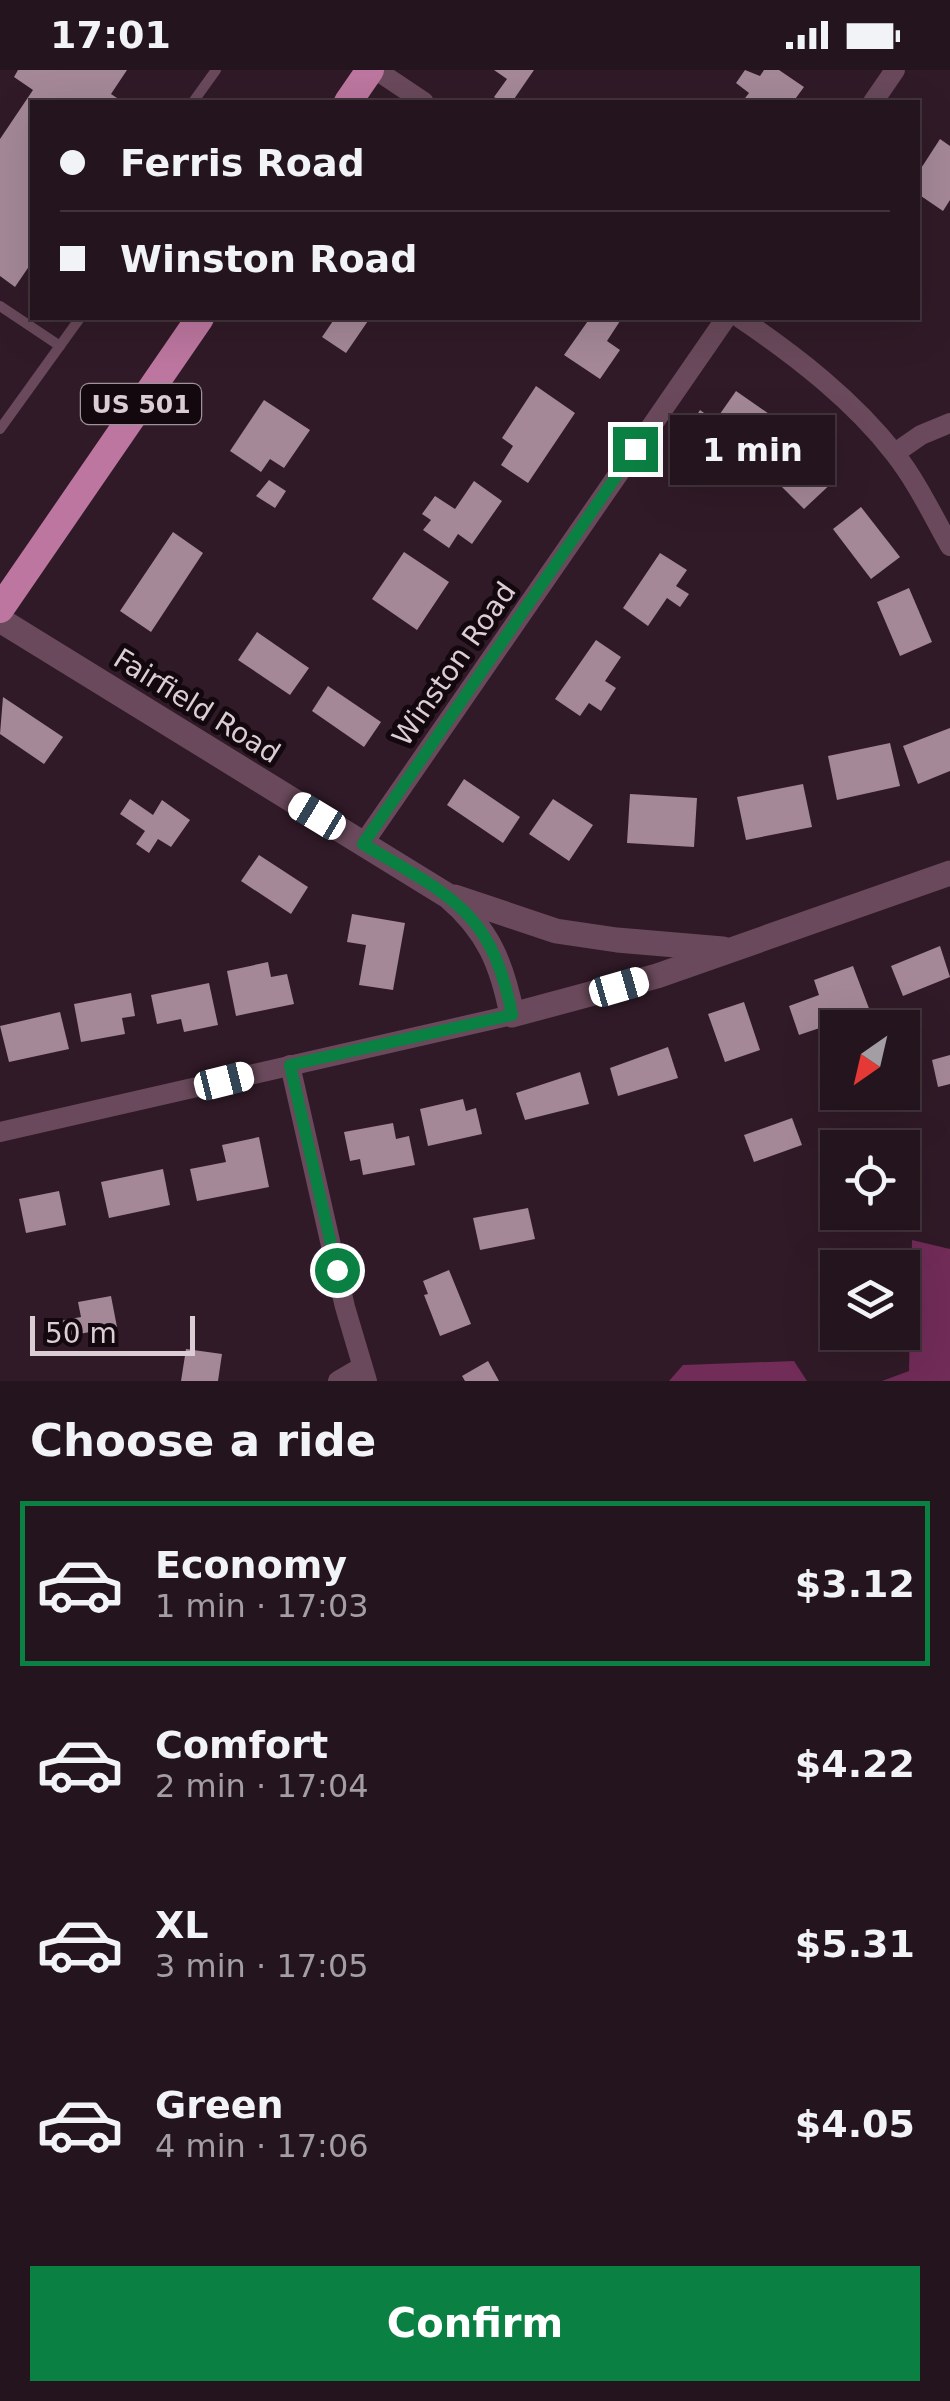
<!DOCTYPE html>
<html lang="en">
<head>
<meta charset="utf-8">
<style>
  body { margin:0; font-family:"DejaVu Sans",sans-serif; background:#2c1d26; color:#f1f3f6; height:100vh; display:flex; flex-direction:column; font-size:38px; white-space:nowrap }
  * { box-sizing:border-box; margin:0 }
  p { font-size:32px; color:#a39ea4 }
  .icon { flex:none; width:55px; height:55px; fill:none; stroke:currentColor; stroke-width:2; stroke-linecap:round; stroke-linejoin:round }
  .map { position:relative; height:1311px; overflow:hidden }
  .panel { display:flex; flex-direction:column; background:#24141d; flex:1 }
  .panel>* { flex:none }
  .guide { position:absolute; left:30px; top:30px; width:890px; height:220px; border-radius:0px; box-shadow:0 10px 40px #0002,0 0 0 2px #41333b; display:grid; align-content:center; height:220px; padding:0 30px; background:#24141d }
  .needle { width:65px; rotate:214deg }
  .buttons { position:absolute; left:820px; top:940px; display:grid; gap:20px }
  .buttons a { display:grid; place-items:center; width:100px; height:100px; border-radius:0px; background:#24141d; box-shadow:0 10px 40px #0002,0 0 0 2px #41333b; font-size:50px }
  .scale { position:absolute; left:30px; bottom:25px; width:165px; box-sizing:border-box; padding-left:10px; border:5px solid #dccdd5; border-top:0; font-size:28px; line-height:35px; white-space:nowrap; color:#dccdd5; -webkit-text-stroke:8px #12080e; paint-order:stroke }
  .end { position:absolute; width:45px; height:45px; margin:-22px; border:12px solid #0b8043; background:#fff; box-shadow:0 0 0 5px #fff }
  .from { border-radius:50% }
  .bubble { position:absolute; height:70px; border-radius:0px; background:#24141d; box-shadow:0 10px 40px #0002,0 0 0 2px #41333b; font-size:32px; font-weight:800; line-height:70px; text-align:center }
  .car { position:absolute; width:30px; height:60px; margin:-30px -15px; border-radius:12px; box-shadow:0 0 8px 2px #0007; background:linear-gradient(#fff 24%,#345 0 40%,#fff 0 76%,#345 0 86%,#fff 0) }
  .guide b { display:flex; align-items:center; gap:35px; height:95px; font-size:38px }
  .guide b+b { border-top:2px solid #41333b }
  .guide i { width:25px; height:25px; background:#f1f3f6 }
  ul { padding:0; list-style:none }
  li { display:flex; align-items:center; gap:30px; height:165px; margin:0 20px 15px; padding:0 10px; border:5px solid transparent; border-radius:0px }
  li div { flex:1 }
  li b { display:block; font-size:38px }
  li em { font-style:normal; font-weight:800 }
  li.on { border-color:#0b8043 }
  li>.icon { width:90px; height:90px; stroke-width:1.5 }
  h2 { padding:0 30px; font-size:45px; line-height:120px }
  .button { display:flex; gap:20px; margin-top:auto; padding:20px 30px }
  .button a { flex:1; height:115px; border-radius:0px; background:#0b8043; color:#fff; font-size:40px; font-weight:800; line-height:115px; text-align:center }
  .status { display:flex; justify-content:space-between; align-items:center; height:70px; padding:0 50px; background:#24141d; direction:ltr }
  .status svg { height:28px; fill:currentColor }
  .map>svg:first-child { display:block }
  .forest { fill:#712c58 }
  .building { fill:#a48897 }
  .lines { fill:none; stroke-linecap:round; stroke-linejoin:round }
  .service { stroke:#69495b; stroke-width:10 }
  .minor { stroke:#69495b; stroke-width:20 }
  .tertiary { stroke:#69495b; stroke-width:25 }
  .trunk { stroke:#bc769f; stroke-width:28 }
  .route { stroke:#0b8043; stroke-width:12 }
  .labels { text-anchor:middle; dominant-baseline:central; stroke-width:10; stroke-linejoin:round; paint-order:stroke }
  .shield { fill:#12080e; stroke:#9f9299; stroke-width:2.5 }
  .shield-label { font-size:25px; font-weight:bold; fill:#dccdd5 }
  .street-label { font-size:28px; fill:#dccdd5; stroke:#12080e }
</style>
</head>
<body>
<div class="status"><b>17:01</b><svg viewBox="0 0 49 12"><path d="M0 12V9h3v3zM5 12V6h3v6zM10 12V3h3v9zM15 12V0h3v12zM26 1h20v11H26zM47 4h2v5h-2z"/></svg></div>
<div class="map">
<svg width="950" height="1311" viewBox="0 0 950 1311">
  <rect width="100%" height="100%" fill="#301a27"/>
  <g class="forest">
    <path d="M912,1170L950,1179V1311H882L909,1301Z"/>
    <path d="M794,1291L807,1311H669L683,1295Z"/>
  </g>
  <g class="building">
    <path d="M18,0H127L111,24L123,32H32V192L15,217L0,206V69L33,20L14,7Z"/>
    <path d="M494,0H534L512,32H502L494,27L507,9Z"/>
    <path d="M745,0L760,6L764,0H779L804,17L793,32H742L749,23L736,13Z"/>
    <path d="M940,69L950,76V130L943,141L918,124V103Z"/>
    <path d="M335,248H370L346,283L322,267Z"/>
    <path d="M590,248H622L607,271L620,280L600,309L564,285Z"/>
    <path d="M536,316L575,343L528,413L501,395L513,376L502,368Z"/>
    <path d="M736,321L775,348L755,376L742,367L730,384L690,356L700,340L715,351Z"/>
    <path d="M264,330L310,360L284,398L270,389L261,402L230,381Z"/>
    <path d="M795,367L836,409L804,439L763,398Z"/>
    <path d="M269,410L286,421L275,438L256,426Z"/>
    <path d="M474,411L502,431L472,474L458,464L449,478L423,460L431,450L422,444L435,426L455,439Z"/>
    <path d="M861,437L900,487L871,509L833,459Z"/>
    <path d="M173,462L203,483L151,562L120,541Z"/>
    <path d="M404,482L449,512L417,560L372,529Z"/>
    <path d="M660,483L687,500L676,516L689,524L680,537L667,528L648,556L623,538Z"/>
    <path d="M909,518L932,572L900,586L877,532Z"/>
    <path d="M257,562L309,598L290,625L238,590Z"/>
    <path d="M596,570L621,587L605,611L616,618L601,641L589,633L580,646L555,629Z"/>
    <path d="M328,616L381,652L364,677L312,641Z"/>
    <path d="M3,627L63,667L44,694L0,664Z"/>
    <path d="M950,658V701L918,714L903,676Z"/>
    <path d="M890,673L900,716L837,730L828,686Z"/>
    <path d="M464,709L520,747L503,773L447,735Z"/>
    <path d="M803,714L812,757L746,770L737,727Z"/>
    <path d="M630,724L697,728L694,777L627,773Z"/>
    <path d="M130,729L153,745L162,730L190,750L171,777L158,769L149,783L136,774L145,761L120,744Z"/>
    <path d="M553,729L593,755L569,791L529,764Z"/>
    <path d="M259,785L308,817L291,844L241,811Z"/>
    <path d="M352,844L405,853L393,920L359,915L366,875L347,872Z"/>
    <path d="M940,876L950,907L903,926L891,896Z"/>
    <path d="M268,892L271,907L287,904L294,934L236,946L227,901Z"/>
    <path d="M853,896L870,941L799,965L789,936L819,925L814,910Z"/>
    <path d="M209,913L218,955L184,962L181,949L157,954L151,925Z"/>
    <path d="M131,923L135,946L122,948L125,964L81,972L74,934Z"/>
    <path d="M744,932L760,980L725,992L708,944Z"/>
    <path d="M60,942L69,979L9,992L0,956Z"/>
    <path d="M668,977L678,1008L618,1026L610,998Z"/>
    <path d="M950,985V1014L938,1017L932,990Z"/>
    <path d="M580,1002L589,1034L525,1050L516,1023Z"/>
    <path d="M463,1029L466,1041L476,1038L482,1064L428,1076L420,1039Z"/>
    <path d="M792,1048L802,1075L754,1092L744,1065Z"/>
    <path d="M393,1053L396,1069L409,1066L415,1095L363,1105L360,1089L350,1091L344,1062Z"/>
    <path d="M259,1067L269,1117L197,1131L190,1099L226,1092L222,1075Z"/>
    <path d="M163,1099L170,1135L109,1148L101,1112Z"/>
    <path d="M59,1121L66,1155L26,1163L19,1129Z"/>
    <path d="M528,1138L535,1169L480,1180L473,1148Z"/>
    <path d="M449,1200L471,1254L440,1266L424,1225L428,1224L423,1211Z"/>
    <path d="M111,1226L117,1257L63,1267L59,1251L81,1247L78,1232Z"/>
    <path d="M186,1279L222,1284L218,1311H181Z"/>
    <path d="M488,1291L499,1311H465L462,1306Z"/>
  </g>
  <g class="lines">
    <g class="service">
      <path d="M193,32L216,0"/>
      <path d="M0,236L60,276"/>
      <path d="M0,359L80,248"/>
    </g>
    <g class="minor">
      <path d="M376,0L424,32"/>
      <path d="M873,32L895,0"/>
      <path d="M740,248C796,286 853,330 895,384C917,412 933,446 950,476"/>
      <path d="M895,383L921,365L950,353"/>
      <path d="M363,774L726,248"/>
      <path d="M290,995L345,1237L367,1311"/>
      <path d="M0,1062L512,945"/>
      <path d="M338,1311L362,1297"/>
    </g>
    <g class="tertiary">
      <path d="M0,550L448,826C488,860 502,894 512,945L657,906L950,803"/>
      <path d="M455,827L556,861L617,870L723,879"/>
    </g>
    <g class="trunk">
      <path d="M348,32L370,0"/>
      <path d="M0,539L200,248"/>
    </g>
  </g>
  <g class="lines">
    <path class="route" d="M337,1200L290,995L512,945C492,839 448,825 363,774L635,379"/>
  </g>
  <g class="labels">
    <rect class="shield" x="81" y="314" width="120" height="40" rx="8"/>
    <g class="shield-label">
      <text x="141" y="334">US 501</text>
    </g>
    <g class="street-label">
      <text transform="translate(454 594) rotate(-55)">Winston Road</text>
      <text transform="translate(197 636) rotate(32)">Fairfield Road</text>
    </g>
  </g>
</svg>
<div class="buttons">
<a><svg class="needle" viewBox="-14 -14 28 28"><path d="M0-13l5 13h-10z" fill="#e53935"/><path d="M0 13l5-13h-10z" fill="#a39ea4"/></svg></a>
<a><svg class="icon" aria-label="locate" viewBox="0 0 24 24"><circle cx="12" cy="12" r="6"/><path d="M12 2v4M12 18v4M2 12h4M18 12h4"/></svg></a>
<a><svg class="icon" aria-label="layers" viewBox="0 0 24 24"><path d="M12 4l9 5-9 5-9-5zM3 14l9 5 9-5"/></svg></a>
</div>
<div class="scale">50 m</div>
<i class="end from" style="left:337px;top:1200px"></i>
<i class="end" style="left:635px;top:379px"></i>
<div class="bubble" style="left:670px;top:345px;width:165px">1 min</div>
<i class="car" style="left:317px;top:746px;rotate:301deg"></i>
<i class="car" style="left:619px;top:917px;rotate:74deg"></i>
<i class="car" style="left:224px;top:1011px;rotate:76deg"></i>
<div class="guide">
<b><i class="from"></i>Ferris Road</b>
<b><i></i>Winston Road</b>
</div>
</div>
<section class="panel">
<h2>Choose a ride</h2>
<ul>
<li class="on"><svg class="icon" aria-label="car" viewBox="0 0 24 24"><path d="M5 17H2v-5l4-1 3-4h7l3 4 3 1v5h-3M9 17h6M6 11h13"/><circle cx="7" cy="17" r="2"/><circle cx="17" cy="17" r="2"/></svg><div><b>Economy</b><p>1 min · 17:03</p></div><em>$3.12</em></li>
<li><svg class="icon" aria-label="car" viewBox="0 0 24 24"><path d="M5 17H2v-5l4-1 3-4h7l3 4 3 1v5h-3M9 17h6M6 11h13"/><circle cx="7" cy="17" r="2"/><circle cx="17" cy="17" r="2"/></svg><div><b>Comfort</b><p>2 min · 17:04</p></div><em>$4.22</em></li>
<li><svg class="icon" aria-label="car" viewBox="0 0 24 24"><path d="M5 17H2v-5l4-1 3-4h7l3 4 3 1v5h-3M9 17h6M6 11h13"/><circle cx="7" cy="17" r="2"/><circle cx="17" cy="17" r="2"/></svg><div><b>XL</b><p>3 min · 17:05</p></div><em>$5.31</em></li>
<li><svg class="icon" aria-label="car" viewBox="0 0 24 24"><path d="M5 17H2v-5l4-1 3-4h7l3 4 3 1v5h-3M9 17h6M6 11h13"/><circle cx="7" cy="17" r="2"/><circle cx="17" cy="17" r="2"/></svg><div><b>Green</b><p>4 min · 17:06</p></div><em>$4.05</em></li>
</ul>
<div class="button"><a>Confirm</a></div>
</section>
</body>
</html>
